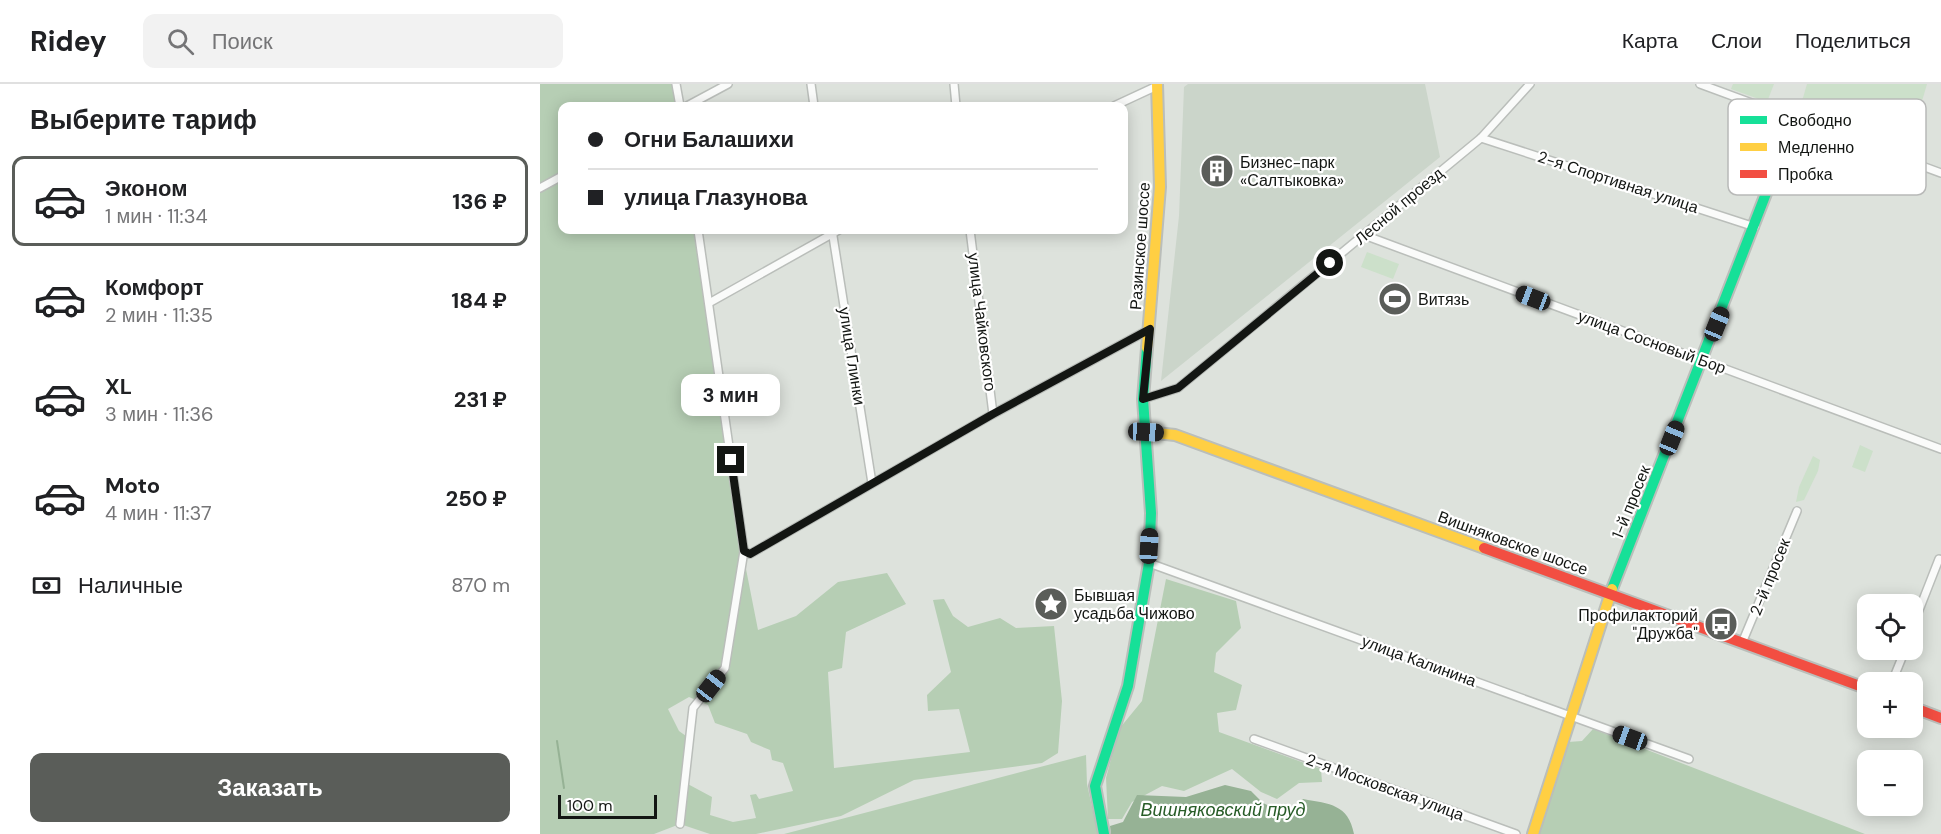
<!DOCTYPE html>
<html lang="ru">
<head>
<meta charset="utf-8">
<style>
  body { margin:0; font-family:"DM Sans",sans-serif; background:#f2f2f2; color:#202124; height:100vh; display:flex; flex-direction:column; font-size:22px; white-space:nowrap }
  * { box-sizing:border-box; margin:0 }
  p { font-size:20px; color:#757577 }
  .icon { flex:none; width:33px; height:33px; fill:none; stroke:currentColor; stroke-width:2; stroke-linecap:round; stroke-linejoin:round }
  .map { position:relative; flex:1; overflow:hidden }
  .details { display:flex; flex-direction:column; background:#fff; width:540px }
  .details>* { flex:none }
  .guide { position:absolute; left:18px; top:18px; width:570px; height:132px; border-radius:12px; box-shadow:0 3px 15px #0003; display:grid; align-content:center; height:132px; padding:0 30px; background:#fff }
  .buttons { position:absolute; left:1317px; top:510px; display:grid; gap:12px }
  .buttons a { display:grid; place-items:center; width:66px; height:66px; border-radius:12px; background:#fff; box-shadow:0 3px 15px #0003; font-size:30px }
  .scale { position:absolute; left:18px; bottom:15px; width:99px; box-sizing:border-box; padding-left:6px; border:3px solid #131613; border-top:0; font-size:16px; line-height:21px; white-space:nowrap; color:#131613; -webkit-text-stroke:4px #fff; paint-order:stroke }
  .end { position:absolute; width:27px; height:27px; margin:-14px; border:8px solid #131613; background:#fff; box-shadow:0 0 0 3px #fff }
  .from { border-radius:50% }
  .bubble { position:absolute; height:42px; border-radius:12px; background:#fff; box-shadow:0 3px 15px #0003; font-size:20px; font-weight:700; line-height:42px; text-align:center }
  .car { position:absolute; width:18px; height:36px; margin:-18px -9px; border-radius:8px; box-shadow:0 0 4px 2px #0007; background:linear-gradient(#222 24%,#8ab4d8 0 40%,#222 0 76%,#8ab4d8 0 86%,#222 0) }
  .guide b { display:flex; align-items:center; gap:21px; height:57px; font-size:22px }
  .guide b+b { border-top:2px solid #e0e0e0 }
  .guide i { width:15px; height:15px; background:#202124 }
  ul { padding:0; list-style:none }
  li { display:flex; align-items:center; gap:18px; height:90px; margin:0 12px 9px; padding:0 18px; border:3px solid transparent; border-radius:12px }
  li div { flex:1 }
  li b { display:block; font-size:22px }
  li em { font-style:normal; font-weight:700 }
  li.current { border-color:#5a5d59 }
  li>.icon { width:54px; height:54px; stroke-width:1.5 }
  h2 { padding:0 30px; font-size:27px; line-height:72px }
  .pay { display:flex; align-items:center; gap:15px; height:66px; padding:0 30px; font-size:22px }
  .pay p { margin-inline-start:auto }
  .primary-button { display:flex; gap:12px; margin-top:auto; padding:12px 30px }
  .primary-button a { flex:1; height:69px; border-radius:12px; background:#5a5d59; color:#fff; font-size:24px; font-weight:700; line-height:69px; text-align:center }
  header { display:flex; align-items:center; gap:36px; box-sizing:border-box; height:84px; padding:0 30px; background:#fff; border-bottom:2px solid #e0e0e0 }
  header strong { font-size:28px }
  nav { display:flex; gap:33px; margin-inline-start:auto; font-size:21px }
  .search { width:420px; height:54px; background:#f2f2f2; display:flex; align-items:center; gap:15px; box-sizing:border-box; padding:0 21px; border-radius:12px; color:#757577; font-size:22px }
  main { display:flex; flex:1; min-height:0 }
  .map>svg:first-child { display:block }
  .built { fill:#cbd5ca }
  .green { fill:#cce0ca }
  .forest { fill:#b6ceb4; fill-rule:evenodd }
  .water { fill:#96b295 }
  .lines { fill:none; stroke-linecap:round; stroke-linejoin:round }
  .stream { stroke:#96b295; stroke-width:2 }
  .street-casing { stroke:#babeba; stroke-width:10 }
  .fast-casing { stroke:#babeba; stroke-width:14 }
  .slow-casing { stroke:#babeba; stroke-width:14 }
  .jam-casing { stroke:#babeba; stroke-width:14 }
  .street { stroke:#fafbfa; stroke-width:7 }
  .fast { stroke:#16e098; stroke-width:10 }
  .slow { stroke:#ffcf43; stroke-width:10 }
  .jam { stroke:#f24e42; stroke-width:10 }
  .route { stroke:#131613; stroke-width:8 }
  .labels { text-anchor:middle; dominant-baseline:central; stroke-width:4.5; stroke-linejoin:round; paint-order:stroke }
  .poi-label { font-size:16px; fill:#131613; stroke:#fff; text-anchor:start }
  .street-label { font-size:16px; fill:#131613; stroke:#fff }
  .water-label { font-size:18px; font-style:italic; fill:#275c27; stroke:#fff }
  .key { fill:#fff; stroke:#b8b9b8; stroke-width:1.5 }
  .key-label { font-size:16px; fill:#131613 }
</style>
</head>
<body>
<header>
<strong>Ridey</strong>
<div class="search"><svg class="icon" aria-label="search" viewBox="0 0 24 24"><circle cx="10" cy="10" r="6"/><path d="M15 15l6 6"/></svg>Поиск</div>
<nav><a>Карта</a><a>Слои</a><a>Поделиться</a></nav>
</header>
<main>
<section class="details">
<h2>Выберите тариф</h2>
<ul>
<li class="current"><svg class="icon" aria-label="car" viewBox="0 0 24 24"><path d="M5 17H2v-5l4-1 3-4h7l3 4 3 1v5h-3M9 17h6M6 11h13"/><circle cx="7" cy="17" r="2"/><circle cx="17" cy="17" r="2"/></svg><div><b>Эконом</b><p>1 мин · 11:34</p></div><em>136 ₽</em></li>
<li><svg class="icon" aria-label="car" viewBox="0 0 24 24"><path d="M5 17H2v-5l4-1 3-4h7l3 4 3 1v5h-3M9 17h6M6 11h13"/><circle cx="7" cy="17" r="2"/><circle cx="17" cy="17" r="2"/></svg><div><b>Комфорт</b><p>2 мин · 11:35</p></div><em>184 ₽</em></li>
<li><svg class="icon" aria-label="car" viewBox="0 0 24 24"><path d="M5 17H2v-5l4-1 3-4h7l3 4 3 1v5h-3M9 17h6M6 11h13"/><circle cx="7" cy="17" r="2"/><circle cx="17" cy="17" r="2"/></svg><div><b>XL</b><p>3 мин · 11:36</p></div><em>231 ₽</em></li>
<li><svg class="icon" aria-label="car" viewBox="0 0 24 24"><path d="M5 17H2v-5l4-1 3-4h7l3 4 3 1v5h-3M9 17h6M6 11h13"/><circle cx="7" cy="17" r="2"/><circle cx="17" cy="17" r="2"/></svg><div><b>Moto</b><p>4 мин · 11:37</p></div><em>250 ₽</em></li>
</ul>
<div class="pay"><svg class="icon" aria-label="cash" viewBox="0 0 24 24"><path d="M3 7h18v10H3z"/><circle cx="12" cy="12" r="2"/></svg>Наличные<p>870 m</p></div>
<div class="primary-button"><a>Заказать</a></div>
</section>
<div class="map">
<svg width="1401" height="750" viewBox="0 0 1401 750">
  <rect width="100%" height="100%" fill="#dde2dc"/>
  <path class="built" d="M648,0H885L900,73L621,297L639,132L644,3Z"/>
  <g class="green">
    <path d="M1193,0H1234L1227,18L1191,5Z"/>
    <path d="M1267,0H1387L1366,72L1258,31Z"/>
    <path d="M827,168L859,180L853,195L821,183Z"/>
    <path d="M1320,361L1333,367L1325,388L1312,383Z"/>
    <path d="M1273,372L1280,376L1278,387L1264,416L1256,418L1259,403Z"/>
  </g>
  <g class="forest">
    <path d="M0,0H135L139,22H22V146H158L189,391L203,442L206,485L218,546L256,532L298,498L347,489L366,520L306,548L302,584L288,588L294,684L430,668L419,625L388,627L387,611L411,588L393,516L404,515L413,532L428,543L460,534L476,544L514,542L522,617L518,669L502,679L374,696L301,732L216,750H170L140,740L114,750H0ZM149,613L168,621L175,639L207,650L211,658L230,666L232,676L243,679L253,707L219,715L216,710L210,711L216,734L193,738L170,731L172,713L144,698C142,682 147,669 146,652L139,647L128,625Z"/>
    <path d="M626,495L696,517L701,544L676,569L674,588L702,601L696,626L677,629L679,648L781,685L782,698L759,699L737,715L721,708L692,685L644,707L622,702L592,718L582,735H568L566,694L579,645L602,617Z"/>
    <path d="M1053,645L1325,750H999L1000,738L1028,658L1042,657Z"/>
    <path d="M546,671L547,700L558,750H244Z"/>
  </g>
  <path class="water" d="M685,701L711,707L723,719L751,732L763,715C790,720 808,720 814,750H571L570,742L583,738L597,711L646,713Z"/>
  <g class="lines">
    <path class="stream" d="M17,657L24,704"/>
    <defs>
      <g id="street">
        <path d="M136,0L140,22"/>
        <path d="M271,0L274,22"/>
        <path d="M414,0L416,22"/>
        <path d="M1160,0L1401,89"/>
        <path d="M147,22L188,0"/>
        <path d="M574,22L617,2"/>
        <path d="M941,54L1215,143"/>
        <path d="M0,104L22,92"/>
        <path d="M292,146L332,399"/>
        <path d="M430,146L453,330"/>
        <path d="M824,151L1401,365"/>
        <path d="M169,219L299,146"/>
        <path d="M603,315L638,304L941,54L990,0"/>
        <path d="M204,467L210,470L453,330L610,245"/>
        <path d="M609,479L1149,675"/>
        <path d="M1372,544L1399,475"/>
        <path d="M1202,559L1257,427"/>
        <path d="M1352,598L1365,566"/>
        <path d="M714,655L976,750"/>
        <path d="M140,740L153,624L185,584L204,467L158,146"/>
      </g>
      <g id="fast">
        <path d="M1072,505L1255,35"/>
        <path d="M564,750L555,702L588,602L609,479L611,429L603,315L607,264"/>
      </g>
      <g id="slow">
        <path d="M607,264L620,103L617,0"/>
        <path d="M606,348L635,351L944,464"/>
        <path d="M993,750L1072,505"/>
      </g>
      <g id="jam">
        <path d="M944,464L1328,605"/>
        <path d="M1372,623L1401,634"/>
      </g>
    </defs>
    <use href="#street" class="street-casing"/>
    <use href="#fast" class="fast-casing"/>
    <use href="#slow" class="slow-casing"/>
    <use href="#jam" class="jam-casing"/>
    <use href="#street" class="street"/>
    <use href="#fast" class="fast"/>
    <use href="#slow" class="slow"/>
    <use href="#jam" class="jam"/>
  </g>
  <g class="lines">
    <path class="route" d="M191,376L204,467L210,470L453,330L610,245L603,315L638,304L790,179"/>
  </g>
  <defs>
    <symbol id="building-disc" viewBox="-11 -11 22 22"><circle r="9.5" fill="#5a5d59" stroke="#fff"/><path d="M-4-6H4V6H1V3H-1V6H-4ZM-2.5-4.3h1.7v1.8h-1.7ZM.8-4.3h1.7v1.8H.8ZM-2.5-1h1.7V.8h-1.7ZM.8-1h1.7V.8H.8Z" fill="#fff"/></symbol>
    <symbol id="stadium-disc" viewBox="-11 -11 22 22"><circle r="9.5" fill="#5a5d59" stroke="#fff"/><path d="M0-5a6.5 5 0 1 0 0 10a6.5 5 0 1 0 0-10ZM-3.5-1.8h7v3.6h-7Z" fill="#fff"/></symbol>
    <symbol id="sight-disc" viewBox="-11 -11 22 22"><circle r="9.5" fill="#5a5d59" stroke="#fff"/><path d="M0-6L1.8-2.2L6-1.7L2.9 1.2L3.7 5.4L0 3.3L-3.7 5.4L-2.9 1.2L-6-1.7L-1.8-2.2Z" fill="#fff"/></symbol>
    <symbol id="bus-disc" viewBox="-11 -11 22 22"><circle r="9.5" fill="#5a5d59" stroke="#fff"/><path d="M-5-6H5V4H4V6H2V4H-2V6H-4V4H-5ZM-3.5-4V0h7V-4ZM-3.5 1.2v1.5H-2V1.2ZM2 1.2v1.5H3.5V1.2Z" fill="#fff"/></symbol>
  </defs>
  <g fill-rule="evenodd">
    <use href="#building-disc" x="658" y="68" width="38" height="38"/>
    <use href="#stadium-disc" x="836" y="196" width="38" height="38"/>
    <use href="#sight-disc" x="492" y="501" width="38" height="38"/>
    <use href="#bus-disc" x="1162" y="521" width="38" height="38"/>
  </g>
  <g class="labels">
    <g class="poi-label">
      <text x="700" y="78">Бизнес-парк<tspan x="700" dy="18">«Салтыковка»</tspan></text>
      <text x="878" y="215">Витязь</text>
      <text x="534" y="511">Бывшая<tspan x="534" dy="18">усадьба Чижово</tspan></text>
      <text x="1158" y="531" text-anchor="end">Профилакторий<tspan x="1158" dy="18">"Дружба"</tspan></text>
    </g>
    <g class="street-label">
      <text transform="translate(1078 98) rotate(18)">2-я Спортивная улица</text>
      <text transform="translate(859 122) rotate(-40)">Лесной проезд</text>
      <text transform="translate(600 162) rotate(-86)">Разинское шоссе</text>
      <text transform="translate(442 238) rotate(83)">улица Чайковского</text>
      <text transform="translate(1112 258) rotate(20)">улица Сосновый Бор</text>
      <text transform="translate(312 272) rotate(81)">улица Глинки</text>
      <text transform="translate(1091 418) rotate(-68)">1-й просек</text>
      <text transform="translate(973 459) rotate(20)">Вишняковское шоссе</text>
      <text transform="translate(1230 493) rotate(-68)">2-й просек</text>
      <text transform="translate(879 577) rotate(20)">улица Калинина</text>
      <text transform="translate(845 703) rotate(20)">2-я Московская улица</text>
    </g>
    <g class="water-label">
      <text x="683" y="726">Вишняковский пруд</text>
    </g>
  </g>
  <rect x="1188" y="15" width="198" height="96" rx="9" class="key"/>
  <rect x="1200" y="32" width="27" height="8" fill="#16e098"/>
  <rect x="1200" y="59" width="27" height="8" fill="#ffcf43"/>
  <rect x="1200" y="86" width="27" height="8" fill="#f24e42"/>
  <g class="key-label">
    <text x="1238" y="42">Свободно</text>
    <text x="1238" y="69">Медленно</text>
    <text x="1238" y="96">Пробка</text>
  </g>
</svg>
<div class="buttons">
<a><svg class="icon" aria-label="locate" viewBox="0 0 24 24"><circle cx="12" cy="12" r="6"/><path d="M12 2v4M12 18v4M2 12h4M18 12h4"/></svg></a>
<a>+</a>
<a>−</a>
</div>
<div class="scale">100 m</div>
<i class="end from" style="left:790px;top:179px"></i>
<i class="end" style="left:191px;top:376px"></i>
<div class="bubble" style="left:141px;top:290px;width:99px">3 мин</div>
<i class="car" style="left:993px;top:214px;rotate:291deg"></i>
<i class="car" style="left:1177px;top:240px;rotate:22deg"></i>
<i class="car" style="left:606px;top:348px;rotate:93deg"></i>
<i class="car" style="left:1132px;top:354px;rotate:22deg"></i>
<i class="car" style="left:609px;top:462px;rotate:3deg"></i>
<i class="car" style="left:171px;top:602px;rotate:38deg"></i>
<i class="car" style="left:1090px;top:654px;rotate:290deg"></i>
<div class="guide">
<b><i class="from"></i>Огни Балашихи</b>
<b><i></i>улица Глазунова</b>
</div>
</div>
</main>
</body>
</html>
